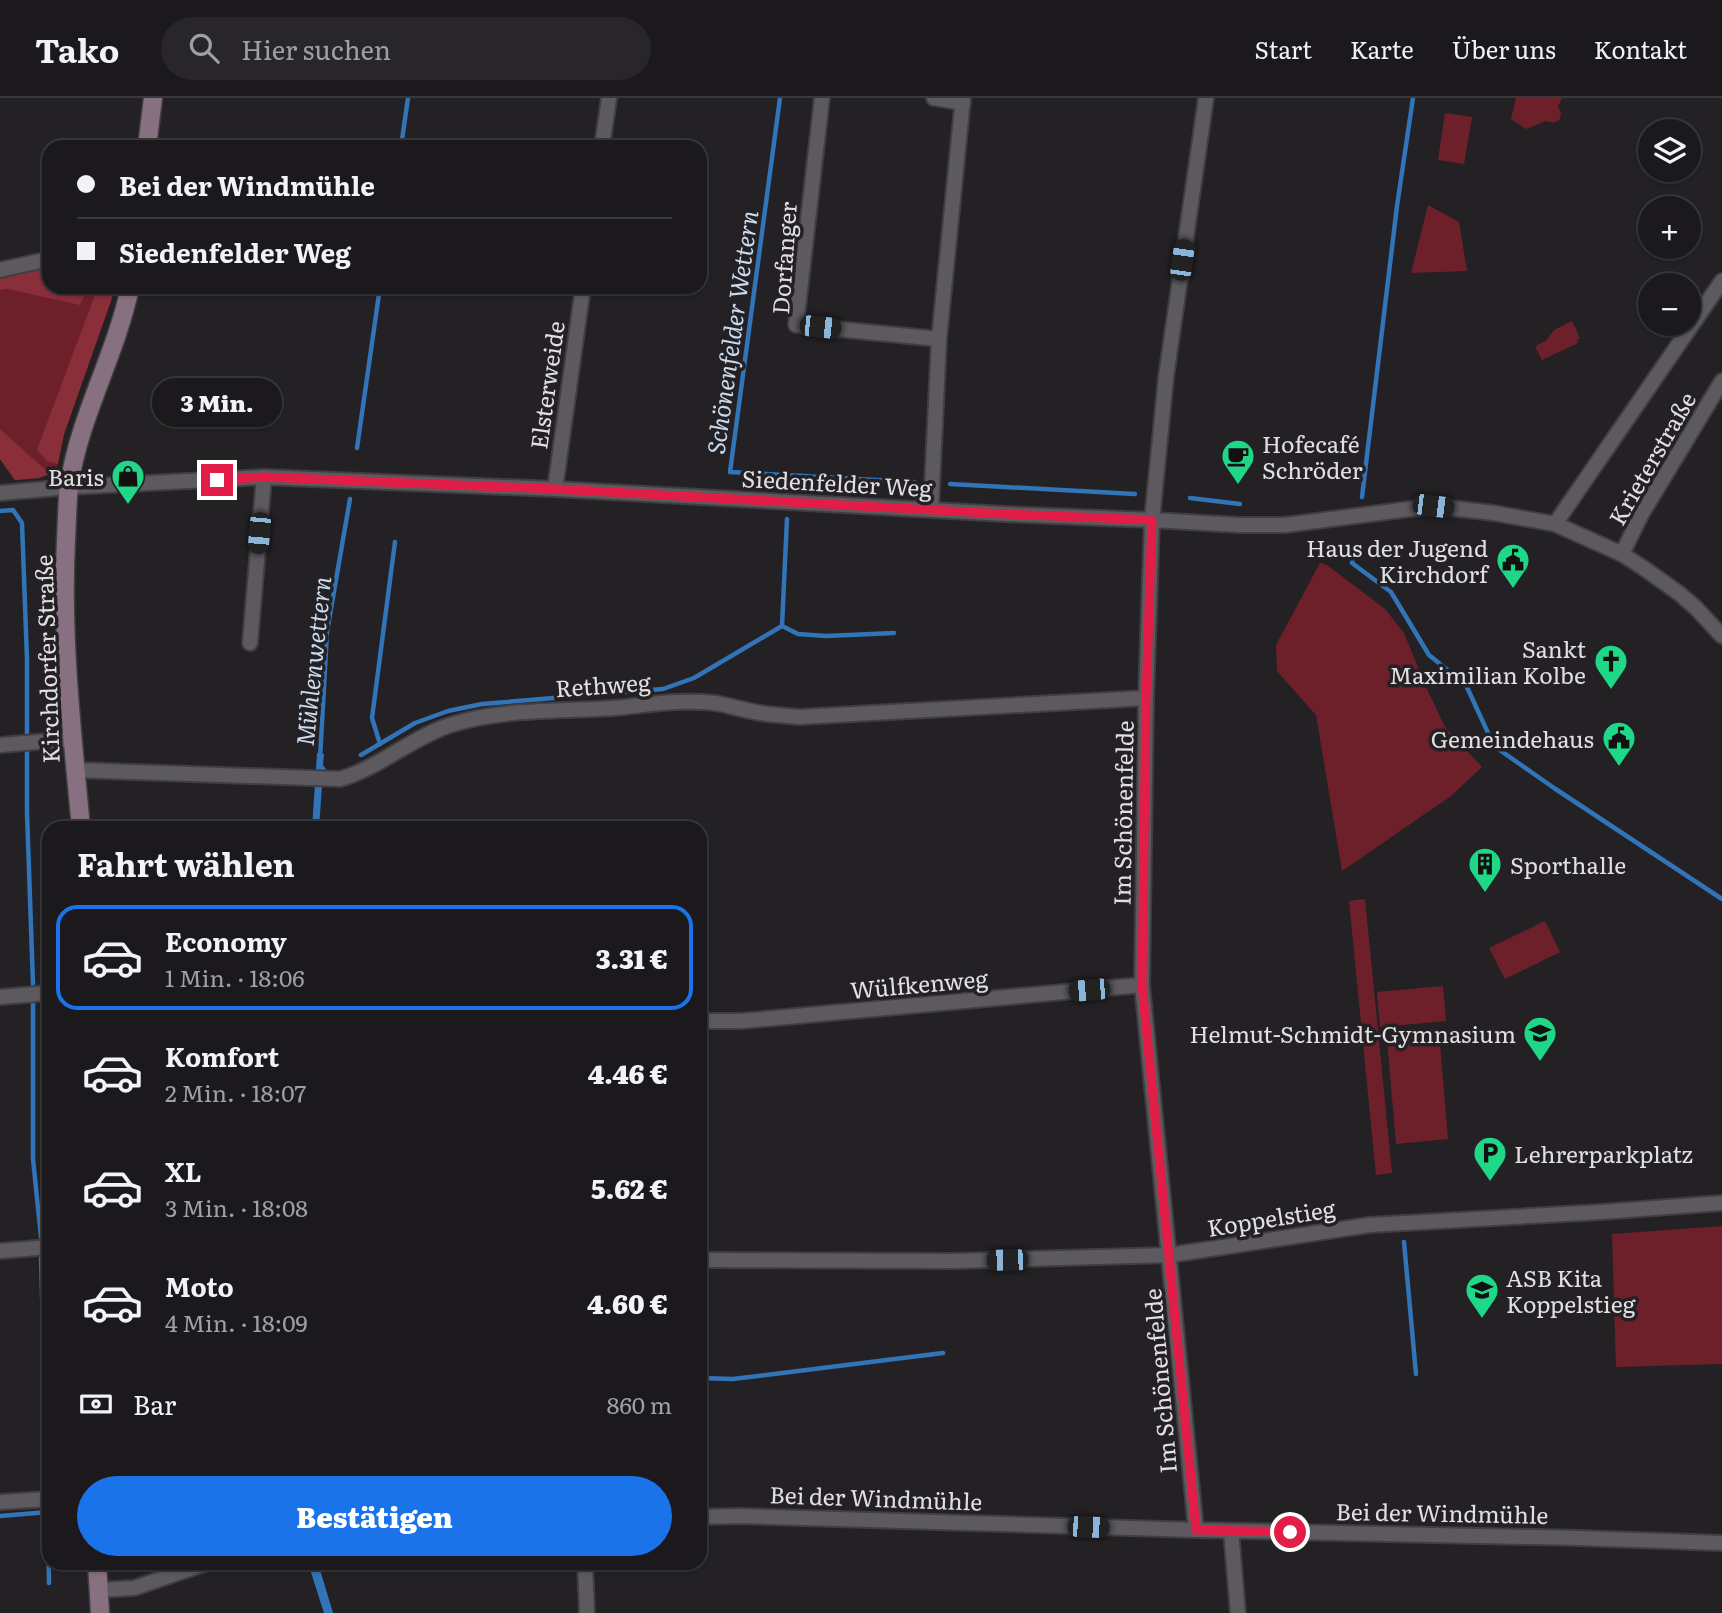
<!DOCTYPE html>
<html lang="de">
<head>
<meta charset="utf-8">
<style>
  body { margin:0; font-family:Literata,serif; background:#282629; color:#f1f3f6; height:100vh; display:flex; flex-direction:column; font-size:26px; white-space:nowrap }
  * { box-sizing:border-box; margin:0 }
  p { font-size:23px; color:#a0a0a3 }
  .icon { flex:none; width:38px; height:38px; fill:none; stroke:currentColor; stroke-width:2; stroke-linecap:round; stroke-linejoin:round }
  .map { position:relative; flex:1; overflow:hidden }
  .side { position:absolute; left:42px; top:723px; width:665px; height:749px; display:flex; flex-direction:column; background:#1b191c; border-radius:21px; box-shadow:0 2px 5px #0004,0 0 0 2px #39383b }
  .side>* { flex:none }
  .banner { position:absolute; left:42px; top:42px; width:665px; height:154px; border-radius:21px; box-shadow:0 2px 5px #0004,0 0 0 2px #39383b; display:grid; align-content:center; height:154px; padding:0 35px; background:#1b191c }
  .buttons { position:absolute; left:1638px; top:21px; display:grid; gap:14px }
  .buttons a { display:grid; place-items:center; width:63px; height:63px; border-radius:50%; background:#1b191c; box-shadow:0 2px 5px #0004,0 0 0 2px #39383b; font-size:35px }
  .end { position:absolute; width:32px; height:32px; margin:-16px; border:9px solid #e11d48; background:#fff; box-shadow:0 0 0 4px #fff }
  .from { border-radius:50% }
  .bubble { position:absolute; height:49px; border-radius:24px; background:#1b191c; box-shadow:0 2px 5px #0004,0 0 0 2px #39383b; font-size:23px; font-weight:800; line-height:49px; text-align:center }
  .car { position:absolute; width:21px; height:42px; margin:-21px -10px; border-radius:9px; box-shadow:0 0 5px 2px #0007; background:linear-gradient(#222 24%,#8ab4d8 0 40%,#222 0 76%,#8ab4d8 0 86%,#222 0) }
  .banner b { display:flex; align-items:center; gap:24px; height:66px; font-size:26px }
  .banner b+b { border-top:2px solid #39383b }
  .banner i { width:18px; height:18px; background:#f1f3f6 }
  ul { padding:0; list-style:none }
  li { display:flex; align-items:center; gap:21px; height:105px; margin:0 14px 10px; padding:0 21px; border:4px solid transparent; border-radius:21px }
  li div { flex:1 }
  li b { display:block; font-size:26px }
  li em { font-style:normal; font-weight:800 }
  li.active { border-color:#1a73e8 }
  li>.icon { width:63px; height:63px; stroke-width:1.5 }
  h2 { padding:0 35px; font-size:32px; line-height:84px }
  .pay { display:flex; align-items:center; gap:18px; height:77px; padding:0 35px; font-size:26px }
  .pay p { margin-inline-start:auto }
  .action { display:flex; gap:14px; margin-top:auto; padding:14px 35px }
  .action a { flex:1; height:80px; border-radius:42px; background:#1a73e8; color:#fff; font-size:28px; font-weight:800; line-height:80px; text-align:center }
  header { display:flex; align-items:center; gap:42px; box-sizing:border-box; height:98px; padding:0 35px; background:#1b191c; border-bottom:2px solid #39383b }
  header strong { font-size:33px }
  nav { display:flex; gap:38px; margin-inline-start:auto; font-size:24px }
  .search { width:490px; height:63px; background:#282629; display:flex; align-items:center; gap:18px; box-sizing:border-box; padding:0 24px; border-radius:38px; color:#a0a0a3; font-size:26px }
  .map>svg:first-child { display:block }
  .green { fill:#6d202a }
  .forest { fill:#8a2e39 }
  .water { fill:#3174b7 }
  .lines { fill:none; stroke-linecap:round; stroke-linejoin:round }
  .stream { stroke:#3174b7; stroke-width:4.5 }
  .street-casing { stroke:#403e41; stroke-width:18 }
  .secondary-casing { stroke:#403e41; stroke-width:21 }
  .street { stroke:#5d5a5f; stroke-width:14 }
  .secondary { stroke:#87707f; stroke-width:18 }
  .route { stroke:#e11d48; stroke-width:9 }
  .labels { text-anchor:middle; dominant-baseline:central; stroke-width:7; stroke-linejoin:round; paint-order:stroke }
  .street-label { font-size:23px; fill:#e1dfe2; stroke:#242125 }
  .poi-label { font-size:23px; fill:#e1dfe2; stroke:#242125; text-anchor:end }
  .water-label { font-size:24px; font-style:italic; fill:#cadaed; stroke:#242125 }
</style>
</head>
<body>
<header>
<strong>Tako</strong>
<div class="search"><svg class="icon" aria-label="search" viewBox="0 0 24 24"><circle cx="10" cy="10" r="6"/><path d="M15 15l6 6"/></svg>Hier suchen</div>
<nav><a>Start</a><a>Karte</a><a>Über uns</a><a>Kontakt</a></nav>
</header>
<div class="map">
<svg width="1722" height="1515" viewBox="0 0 1722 1515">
  <rect width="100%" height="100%" fill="#242125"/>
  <g class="green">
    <path d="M1516,0H1562L1558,8L1561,15L1560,21L1554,25L1546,23L1526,31L1511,21Z"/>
    <path d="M1445,15L1472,19L1464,66L1438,62Z"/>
    <path d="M1428,107L1459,124L1467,173L1411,175Z"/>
    <path d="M49,169V189H114L112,200L64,336L57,369L50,376L39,380L15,382L0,361V177Z"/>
    <path d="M1572,223L1580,240L1577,242L1578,245L1542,262L1535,248L1546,243L1554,232Z"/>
    <path d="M1320,465L1327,467L1385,511L1404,535L1426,589L1445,629L1482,669L1451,698L1342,773L1316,617L1277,573L1276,547Z"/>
    <path d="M1365,801L1392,1075L1376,1077L1349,803Z"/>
    <path d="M1545,823L1560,854L1505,881L1489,850Z"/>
    <path d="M1443,888L1446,923L1380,929L1377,894Z"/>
    <path d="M1439,936L1448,1041L1396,1046L1387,941Z"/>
    <path d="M1722,1128V1266L1616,1269L1612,1136Z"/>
  </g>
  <g class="forest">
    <path d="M49,169V189H88L80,207L8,191L0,192V177Z"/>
    <path d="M98,189H114L112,200L64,336L58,366L47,363L37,352Z"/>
    <path d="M0,331L50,376L39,380L15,382L0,361Z"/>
  </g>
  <g class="water">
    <path d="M317,655L324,656L323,667L326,671L323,674L319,730H312Z"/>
    <path d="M308,1465H318L333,1515H324Z"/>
  </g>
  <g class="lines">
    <g class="stream">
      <path d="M780,0L730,374L914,384"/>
      <path d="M401,49L408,0"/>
      <path d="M357,350L380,189"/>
      <path d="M950,386L1135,396"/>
      <path d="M1362,399L1397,108L1413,0"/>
      <path d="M1190,400L1240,406"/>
      <path d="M0,413L13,412L22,425L27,561V635"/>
      <path d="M1354,451L1352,465L1391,494L1429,557L1466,587L1494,648L1554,690L1722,801"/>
      <path d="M782,528L787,421"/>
      <path d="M380,646L372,620L395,444"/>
      <path d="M27,653V715L33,886"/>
      <path d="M361,657L415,625L448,613L482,606L663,591L694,580L782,528L798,536L826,538L894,535"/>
      <path d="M320,661L327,534L350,401"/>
      <path d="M33,904V1061L41,1139"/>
      <path d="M1404,1144L1416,1276"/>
      <path d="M41,1157L47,1390"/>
      <path d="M700,1280L733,1281L943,1255"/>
      <path d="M48,1407L49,1485"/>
      <path d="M0,1418L48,1414"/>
    </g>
    <defs>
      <g id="street">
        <path d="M822,0L796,227L939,241"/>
        <path d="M934,0L963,5"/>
        <path d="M602,49L609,0"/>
        <path d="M0,172L49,161"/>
        <path d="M555,391L583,189"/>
        <path d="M0,395L69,389L264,379L555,391L1005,416L1152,422L1240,427H1285L1433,408L1494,415L1555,426L1622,456L1645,471L1680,496L1696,510L1722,538"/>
        <path d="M931,411L939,241L963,0"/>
        <path d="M1555,426L1722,183"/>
        <path d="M1622,456L1641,417L1722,283"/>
        <path d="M250,545L264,379"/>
        <path d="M0,647L73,641"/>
        <path d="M76,672L340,681C379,670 411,640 450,627C502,610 560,614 614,610C647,607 681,601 715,605C732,608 750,614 767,616C778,617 788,618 799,619L1146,600"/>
        <path d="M0,899L49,895"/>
        <path d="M700,923H741L1142,887"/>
        <path d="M0,1153L49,1149"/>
        <path d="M700,1162L952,1163L1170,1157L1369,1127L1601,1114L1722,1105"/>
        <path d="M0,1404L49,1401"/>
        <path d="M700,1419L739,1418L1196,1432L1579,1440L1722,1445"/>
        <path d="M1196,1432L1142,887L1146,600L1152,422L1166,279L1206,0"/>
        <path d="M1231,1433L1238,1515"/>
        <path d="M585,1465L587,1515"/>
        <path d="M98,1492L134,1490L207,1465"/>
      </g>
      <g id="secondary">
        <path d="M147,49L153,0"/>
        <path d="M81,730C72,634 61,538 66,442C67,424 67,406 69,388C79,319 116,257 130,189"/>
        <path d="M97,1465L100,1515"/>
      </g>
    </defs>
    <use href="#street" class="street-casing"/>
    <use href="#secondary" class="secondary-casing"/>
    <use href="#street" class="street"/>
    <use href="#secondary" class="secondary"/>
  </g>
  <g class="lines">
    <path class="route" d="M217,382L264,379L555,391L1004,416L1152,422L1146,600L1142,887L1196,1432L1290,1434"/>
  </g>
  <defs>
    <symbol id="cafe-pin" viewBox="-11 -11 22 30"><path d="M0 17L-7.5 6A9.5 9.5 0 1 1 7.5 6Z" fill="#1ed888" stroke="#242125"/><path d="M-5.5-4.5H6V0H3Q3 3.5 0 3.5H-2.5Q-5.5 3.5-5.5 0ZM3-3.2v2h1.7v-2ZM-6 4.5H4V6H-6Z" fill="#111"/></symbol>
    <symbol id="shop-pin" viewBox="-11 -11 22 30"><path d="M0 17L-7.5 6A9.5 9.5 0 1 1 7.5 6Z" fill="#1ed888" stroke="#242125"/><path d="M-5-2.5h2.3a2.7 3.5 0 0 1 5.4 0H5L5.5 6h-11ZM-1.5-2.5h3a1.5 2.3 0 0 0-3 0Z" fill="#111"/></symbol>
    <symbol id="civic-pin" viewBox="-11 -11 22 30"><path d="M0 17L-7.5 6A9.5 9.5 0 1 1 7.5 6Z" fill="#1ed888" stroke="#242125"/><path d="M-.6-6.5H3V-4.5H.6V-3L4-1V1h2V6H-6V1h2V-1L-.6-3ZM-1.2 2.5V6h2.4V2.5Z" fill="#111"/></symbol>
    <symbol id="church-pin" viewBox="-11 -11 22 30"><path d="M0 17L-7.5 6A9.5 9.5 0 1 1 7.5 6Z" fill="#1ed888" stroke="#242125"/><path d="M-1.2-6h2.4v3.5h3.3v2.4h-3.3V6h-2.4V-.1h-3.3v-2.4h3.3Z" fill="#111"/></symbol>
    <symbol id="building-pin" viewBox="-11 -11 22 30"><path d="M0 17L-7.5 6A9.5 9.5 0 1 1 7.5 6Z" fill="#1ed888" stroke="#242125"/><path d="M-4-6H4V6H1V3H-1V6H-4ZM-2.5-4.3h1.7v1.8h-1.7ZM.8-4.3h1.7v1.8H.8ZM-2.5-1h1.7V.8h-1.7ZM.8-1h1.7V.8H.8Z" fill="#111"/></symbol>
    <symbol id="school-pin" viewBox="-11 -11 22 30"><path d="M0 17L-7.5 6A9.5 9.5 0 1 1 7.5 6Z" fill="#1ed888" stroke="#242125"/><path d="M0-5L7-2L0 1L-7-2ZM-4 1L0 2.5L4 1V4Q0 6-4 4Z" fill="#111"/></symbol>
    <symbol id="parking-pin" viewBox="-11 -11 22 30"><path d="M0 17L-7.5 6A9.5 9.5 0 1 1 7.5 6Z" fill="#1ed888" stroke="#242125"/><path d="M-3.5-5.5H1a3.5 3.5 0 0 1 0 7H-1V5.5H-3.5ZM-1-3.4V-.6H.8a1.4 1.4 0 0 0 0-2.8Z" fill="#111"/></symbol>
  </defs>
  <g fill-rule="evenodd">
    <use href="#cafe-pin" x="1219" y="339" width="38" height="52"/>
    <use href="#shop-pin" x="109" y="359" width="38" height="52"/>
    <use href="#civic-pin" x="1494" y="443" width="38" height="52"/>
    <use href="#church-pin" x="1592" y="544" width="38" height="52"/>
    <use href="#civic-pin" x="1600" y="621" width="38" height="52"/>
    <use href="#building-pin" x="1466" y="747" width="38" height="52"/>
    <use href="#school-pin" x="1521" y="916" width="38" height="52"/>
    <use href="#parking-pin" x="1471" y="1036" width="38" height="52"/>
    <use href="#school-pin" x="1463" y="1173" width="38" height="52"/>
  </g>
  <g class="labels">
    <g class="street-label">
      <text transform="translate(783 160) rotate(-86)">Dorfanger</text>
      <text transform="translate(546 287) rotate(-82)">Elsterweide</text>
      <text transform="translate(1651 360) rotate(-60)">Krieterstraße</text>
      <text transform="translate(837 384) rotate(3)">Siedenfelder Weg</text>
      <text transform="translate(46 561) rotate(-92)">Kirchdorfer Straße</text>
      <text transform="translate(603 586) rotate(-4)">Rethweg</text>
      <text transform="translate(1122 715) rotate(-89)">Im Schönenfelde</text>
      <text transform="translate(919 885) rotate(-5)">Wülfkenweg</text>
      <text transform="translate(1271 1119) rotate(-9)">Koppelstieg</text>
      <text transform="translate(1159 1283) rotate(-95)">Im Schönenfelde</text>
      <text transform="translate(876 1399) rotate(2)">Bei der Windmühle</text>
      <text transform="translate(1442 1414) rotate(1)">Bei der Windmühle</text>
    </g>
    <g class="poi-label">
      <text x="1262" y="345" text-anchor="start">Hofecafé<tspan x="1262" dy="26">Schröder</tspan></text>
      <text x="104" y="378">Baris</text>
      <text x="1488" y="449">Haus der Jugend<tspan x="1488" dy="26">Kirchdorf</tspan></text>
      <text x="1586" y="550">Sankt<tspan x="1586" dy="26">Maximilian Kolbe</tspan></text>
      <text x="1594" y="640">Gemeindehaus</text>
      <text x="1510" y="766" text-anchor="start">Sporthalle</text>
      <text x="1516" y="935">Helmut-Schmidt-Gymnasium</text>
      <text x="1514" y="1055" text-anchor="start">Lehrerparkplatz</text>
      <text x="1506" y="1179" text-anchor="start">ASB Kita<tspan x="1506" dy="26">Koppelstieg</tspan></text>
    </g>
    <g class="water-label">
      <text transform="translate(731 234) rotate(-82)">Schönenfelder Wettern</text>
      <text transform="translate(312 563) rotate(-84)">Mühlenwettern</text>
    </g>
  </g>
</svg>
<div class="buttons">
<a><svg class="icon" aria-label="layers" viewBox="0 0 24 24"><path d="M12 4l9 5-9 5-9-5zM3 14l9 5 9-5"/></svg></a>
<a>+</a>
<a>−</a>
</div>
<i class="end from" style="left:1290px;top:1434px"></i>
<i class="end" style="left:217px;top:382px"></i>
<div class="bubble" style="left:152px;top:280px;width:130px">3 Min.</div>
<i class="car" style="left:1182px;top:162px;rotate:8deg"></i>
<i class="car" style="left:820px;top:229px;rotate:96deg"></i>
<i class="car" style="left:1433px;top:408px;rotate:97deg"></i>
<i class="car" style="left:259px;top:435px;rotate:185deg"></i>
<i class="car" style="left:1089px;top:892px;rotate:265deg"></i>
<i class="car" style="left:1007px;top:1162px;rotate:269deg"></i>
<i class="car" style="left:1088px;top:1429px;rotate:92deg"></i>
<div class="banner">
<b><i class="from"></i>Bei der Windmühle</b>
<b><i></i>Siedenfelder Weg</b>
</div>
<section class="side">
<h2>Fahrt wählen</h2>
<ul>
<li class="active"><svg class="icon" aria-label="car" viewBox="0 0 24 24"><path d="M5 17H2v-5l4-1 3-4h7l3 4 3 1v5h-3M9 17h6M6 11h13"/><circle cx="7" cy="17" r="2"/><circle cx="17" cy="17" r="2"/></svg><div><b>Economy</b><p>1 Min. · 18:06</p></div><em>3.31 €</em></li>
<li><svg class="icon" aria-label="car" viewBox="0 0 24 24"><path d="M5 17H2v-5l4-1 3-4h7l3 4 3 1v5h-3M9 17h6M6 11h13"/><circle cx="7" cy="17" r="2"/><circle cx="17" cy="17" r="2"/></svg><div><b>Komfort</b><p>2 Min. · 18:07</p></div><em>4.46 €</em></li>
<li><svg class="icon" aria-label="car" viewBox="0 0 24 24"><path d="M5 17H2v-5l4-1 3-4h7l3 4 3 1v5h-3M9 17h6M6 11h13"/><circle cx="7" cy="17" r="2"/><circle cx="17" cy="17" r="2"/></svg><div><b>XL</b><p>3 Min. · 18:08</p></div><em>5.62 €</em></li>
<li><svg class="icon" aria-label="car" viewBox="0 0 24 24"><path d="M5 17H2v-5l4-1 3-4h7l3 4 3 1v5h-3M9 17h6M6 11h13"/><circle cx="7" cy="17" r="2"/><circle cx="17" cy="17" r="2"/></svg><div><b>Moto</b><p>4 Min. · 18:09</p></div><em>4.60 €</em></li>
</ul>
<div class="pay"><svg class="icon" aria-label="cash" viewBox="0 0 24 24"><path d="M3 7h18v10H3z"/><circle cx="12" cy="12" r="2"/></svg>Bar<p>860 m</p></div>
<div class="action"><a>Bestätigen</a></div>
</section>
</div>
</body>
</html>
